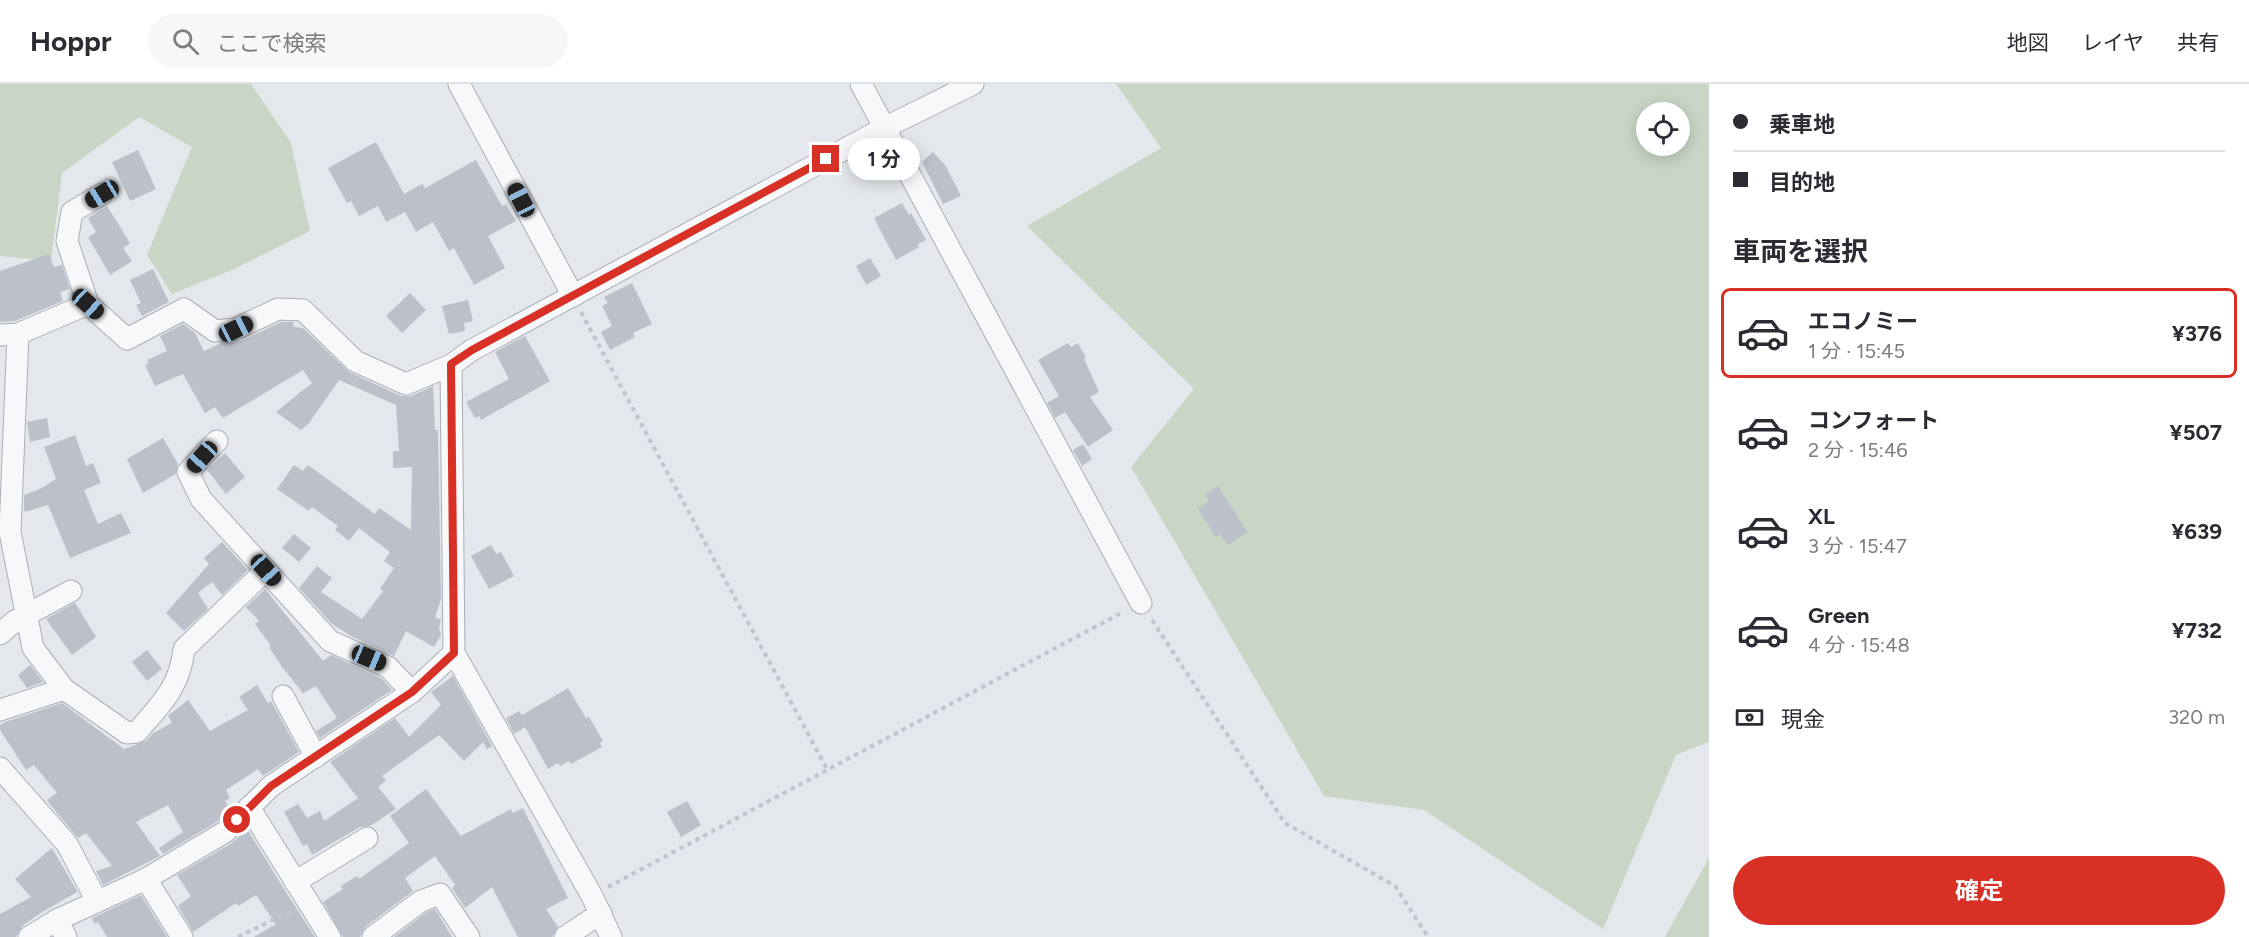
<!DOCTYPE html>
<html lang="ja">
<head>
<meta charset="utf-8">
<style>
  body { margin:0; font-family:Figtree,"Noto Sans JP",sans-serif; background:#f7f7f7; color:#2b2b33; height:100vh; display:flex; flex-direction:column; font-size:22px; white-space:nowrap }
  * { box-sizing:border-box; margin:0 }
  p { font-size:20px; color:#7c7c81 }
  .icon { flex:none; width:33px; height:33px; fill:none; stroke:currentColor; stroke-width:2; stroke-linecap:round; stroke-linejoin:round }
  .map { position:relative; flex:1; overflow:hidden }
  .details { display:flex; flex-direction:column; background:#fff; width:540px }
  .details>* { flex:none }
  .banner { display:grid; align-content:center; height:132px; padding:0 24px; background:#fff }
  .tools { position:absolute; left:1636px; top:18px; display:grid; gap:12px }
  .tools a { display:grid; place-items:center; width:54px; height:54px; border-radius:50%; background:#fff; box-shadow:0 3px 15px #0003; font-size:30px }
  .end { position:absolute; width:27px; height:27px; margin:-14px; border:8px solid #d93025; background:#fff; box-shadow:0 0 0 3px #fff }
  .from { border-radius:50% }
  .bubble { position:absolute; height:42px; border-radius:21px; background:#fff; box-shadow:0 3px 15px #0003; font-size:20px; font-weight:700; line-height:42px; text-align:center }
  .car { position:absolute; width:18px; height:36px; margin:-18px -9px; border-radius:8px; box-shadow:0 0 4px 2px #0007; background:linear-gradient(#222 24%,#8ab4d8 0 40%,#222 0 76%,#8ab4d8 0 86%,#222 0) }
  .banner b { display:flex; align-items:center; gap:21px; height:57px; font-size:22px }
  .banner b+b { border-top:2px solid #e1e1e2 }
  .banner i { width:15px; height:15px; background:#2b2b33 }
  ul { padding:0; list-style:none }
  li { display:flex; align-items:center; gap:18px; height:90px; margin:0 12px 9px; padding:0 12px; border:3px solid transparent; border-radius:9px }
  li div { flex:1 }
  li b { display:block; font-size:22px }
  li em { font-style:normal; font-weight:700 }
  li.current { border-color:#d93025 }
  li>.icon { width:54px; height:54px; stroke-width:1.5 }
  h2 { padding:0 24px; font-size:27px; line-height:72px }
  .pay { display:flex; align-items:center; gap:15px; height:66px; padding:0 24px; font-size:22px }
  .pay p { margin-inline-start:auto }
  .primary-button { display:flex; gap:12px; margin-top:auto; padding:12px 24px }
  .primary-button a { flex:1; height:69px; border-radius:36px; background:#d93025; color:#fff; font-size:24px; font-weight:700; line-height:69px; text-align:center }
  header { display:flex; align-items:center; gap:36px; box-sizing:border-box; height:84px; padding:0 30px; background:#fff; border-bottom:2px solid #e1e1e2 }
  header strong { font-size:28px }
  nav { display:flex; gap:33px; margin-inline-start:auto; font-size:21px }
  .search { width:420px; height:54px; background:#f7f7f7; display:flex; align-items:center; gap:15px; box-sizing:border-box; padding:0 21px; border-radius:33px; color:#7c7c81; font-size:22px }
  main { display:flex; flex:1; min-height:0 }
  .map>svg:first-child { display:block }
  .green { fill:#c9d6c5; fill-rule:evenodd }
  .building { fill:#bbc0ca }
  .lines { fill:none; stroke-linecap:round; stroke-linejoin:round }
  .minor-casing { stroke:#a9aeb7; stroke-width:23 }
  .path { stroke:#c2c5cb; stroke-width:4; stroke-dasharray:4.5 4.5; stroke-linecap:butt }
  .minor { stroke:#f7f8fa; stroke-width:21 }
  .route { stroke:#d93025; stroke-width:8 }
</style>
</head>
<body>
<header>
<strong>Hoppr</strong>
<div class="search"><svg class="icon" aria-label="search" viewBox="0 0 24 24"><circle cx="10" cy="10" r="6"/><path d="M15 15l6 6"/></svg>ここで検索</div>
<nav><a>地図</a><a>レイヤ</a><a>共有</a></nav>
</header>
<main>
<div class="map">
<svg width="1709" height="853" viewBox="0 0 1709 853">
  <rect width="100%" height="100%" fill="#e4e7ec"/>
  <g class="green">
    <path d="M0,0H251L291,59L310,147L232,186L172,210L147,171L192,63L139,33L62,89L51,177L0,172Z"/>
    <path d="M1116,0H1709V658L1676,671L1603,845L1424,726L1324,712L1131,383L1194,305L1027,142L1161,64ZM1647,28H1680V62H1647Z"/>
    <path d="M1709,774V853H1665Z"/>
  </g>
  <g class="building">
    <path d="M376,58L404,110L422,100L425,104L476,76L502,122L506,120L516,137L488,152L505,184L474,201L454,164L449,167L433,138L416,148L405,128L386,138L378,122L359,132L351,117L347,119L328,84Z"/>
    <path d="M138,66L156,105L130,117L112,78Z"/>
    <path d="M933,68L945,81L961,112L943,120L922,78Z"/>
    <path d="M902,119L909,131L911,129L926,156L918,160L919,163L896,176L874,134Z"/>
    <path d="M107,122L130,159L123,164L132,177L110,191L88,153L96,148L88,134Z"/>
    <path d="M49,170L54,183L62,181L70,205L60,208L63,217L15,237L0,238V187Z"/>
    <path d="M870,174L881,192L866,201L856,182Z"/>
    <path d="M153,185L169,218L142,232L136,221L141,219L130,196Z"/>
    <path d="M632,199L652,240L633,249L635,253L610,266L601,248L612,242L602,222L608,219L604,213Z"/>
    <path d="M410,209L426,226L402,249L386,232Z"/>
    <path d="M468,216L473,237L464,239L465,247L449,250L442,222Z"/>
    <path d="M281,238H293L294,243L303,244L349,288L401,312H411L433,302L435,346H438L441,515L435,533L441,536L439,544L441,551L434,563L406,547L394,572L351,552L332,540L299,504L317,482L332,494L321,508L362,535L383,507L380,505L394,484L384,477L390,468L359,444L349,457L335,446L338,442L312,423L309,427L277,405L294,381L303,387L308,381L375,430L379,424L411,446L412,383L393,384V367H399L396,321L339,296L309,339L301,346L276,328L312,299L303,286L223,334L215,323L205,329L183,290L155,302L145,281L149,279L147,276L167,267L160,252L183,240L195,249L204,267L221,259L241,257Z"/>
    <path d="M525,252L550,297L481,336L479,332L475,334L466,318L509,295L495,268Z"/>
    <path d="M1068,259L1071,263L1078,259L1086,274L1084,275L1099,308L1090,313L1113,346L1088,363L1065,328L1055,334L1047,319L1059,312L1038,276Z"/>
    <path d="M47,334L50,353L30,358L27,338Z"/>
    <path d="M75,351L86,382L93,379L101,399L84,406L98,440L121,429L131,449L70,474L48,421L25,428L24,425V411L40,405L56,395L44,363Z"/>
    <path d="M163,354L178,380L176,390L143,409L127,375Z"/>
    <path d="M1083,360L1092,375L1082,382L1073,366Z"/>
    <path d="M225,369L245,393L226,410L207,386Z"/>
    <path d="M1218,402L1247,448L1228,461L1220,450L1216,453L1198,425L1209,417L1205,411Z"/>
    <path d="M294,450L311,464L299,478L282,464Z"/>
    <path d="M222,458L248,486L222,511L212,498L198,509L208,525L184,547L166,529L209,480L204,474Z"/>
    <path d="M491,461L496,470L501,468L514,492L489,505L471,472Z"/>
    <path d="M265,505L323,577L331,571L381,594L392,606L320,654L316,647L337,634L316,602L303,609L282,583L269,563L271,562L255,540L259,537L246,523Z"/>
    <path d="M75,519L96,553L72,571L46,535Z"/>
    <path d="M147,566L162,585L147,597L132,578Z"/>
    <path d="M30,581L43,598L27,604L18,591Z"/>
    <path d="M453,592L492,662L487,665L483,658L464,677L439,651L382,692L386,696L378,703L396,725L370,742L360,743L312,771L307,760L303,762L284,728L298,720L307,734L320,727L324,737L358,714L330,678L395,634L409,653L441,621L431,608Z"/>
    <path d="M257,601L268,619L271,617L299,668L263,692L258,685L226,706L230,714L225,717L230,725L217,738L163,770L159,764L183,748L168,721L136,738L160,772L103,801L96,787L112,782L86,749L78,754L57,729L47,716L57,709L34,681L26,686L0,646V641L5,638L62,619L124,665L146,657L153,649L172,639L168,632L188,616L210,647L248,626L239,613Z"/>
    <path d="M568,604L586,634L589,633L603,657L600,659L602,663L571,680L569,677L560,682L558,679L548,685L525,643L514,650L506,634L519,627L522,631Z"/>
    <path d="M426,705L461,752L511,725L513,729L523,724L568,814L546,825L558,843L552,853H518L492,803L465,824L452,804L455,801L435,772L405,794L413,807L365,843L360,853H343L323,818L343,805L341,802L357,792L359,795L409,759L390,732Z"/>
    <path d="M687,717L701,741L681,753L667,728Z"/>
    <path d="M247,745L284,805L315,853H254L276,840L256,811L238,822L236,819L193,848L178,822L191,812L177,791L232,759Z"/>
    <path d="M52,764L80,812L77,808L42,828L22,842L16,853H0V830L31,813L15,795Z"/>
    <path d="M141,811L167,853H107L98,838L95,840L92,834Z"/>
    <path d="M435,825L452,853H394L427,828Z"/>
  </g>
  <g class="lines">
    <defs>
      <g id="minor">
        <path d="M459,0L573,212"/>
        <path d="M861,0L1141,519"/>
        <path d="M102,110L72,128L67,157L88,220L127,255L184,225L215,247L236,245L278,225L303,226L355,277L406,300L451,281"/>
        <path d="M18,250L10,448L33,564L64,605L127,649L137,648C161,620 180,603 184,565L266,486"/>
        <path d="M0,251L18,250L88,220"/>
        <path d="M217,357L188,388L201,415L330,557L388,583L412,608"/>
        <path d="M0,550L15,537L71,507"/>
        <path d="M283,612L316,673"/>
        <path d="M0,626L64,605"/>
        <path d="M0,684L67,760L97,817"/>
        <path d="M249,723L330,853"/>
        <path d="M146,795L182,853"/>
        <path d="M295,798L367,754"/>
        <path d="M57,836L66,853"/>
        <path d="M29,853L57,836L146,795L225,748L271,702L412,608L454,569"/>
        <path d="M373,853L421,817L440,810L469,853"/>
        <path d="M565,853L601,829"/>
        <path d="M611,853L592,812L454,569L451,281L472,266L884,44L973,0"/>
      </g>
    </defs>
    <use href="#minor" class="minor-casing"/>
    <g class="path">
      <path d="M581,228L828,687"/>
      <path d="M1152,536L1285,739L1395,802L1428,853"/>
      <path d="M608,803L1123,528"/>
      <path d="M238,853L291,827"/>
    </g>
    <use href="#minor" class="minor"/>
  </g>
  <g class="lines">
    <path class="route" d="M237,736L271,702L412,608L454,569L451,280L472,266L826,75"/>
  </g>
</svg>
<div class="tools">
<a><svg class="icon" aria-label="locate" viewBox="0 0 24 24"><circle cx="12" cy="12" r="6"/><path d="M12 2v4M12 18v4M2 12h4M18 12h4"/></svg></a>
</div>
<i class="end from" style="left:237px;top:736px"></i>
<i class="end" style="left:826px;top:75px"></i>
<div class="bubble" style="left:848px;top:54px;width:72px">1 分</div>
<i class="car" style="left:102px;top:110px;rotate:239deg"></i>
<i class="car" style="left:521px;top:116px;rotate:332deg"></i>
<i class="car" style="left:88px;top:220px;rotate:132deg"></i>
<i class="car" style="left:236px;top:245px;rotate:64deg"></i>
<i class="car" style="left:202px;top:373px;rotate:222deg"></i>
<i class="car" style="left:266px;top:486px;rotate:138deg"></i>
<i class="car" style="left:369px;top:574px;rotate:113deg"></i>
</div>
<section class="details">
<div class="banner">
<b><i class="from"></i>乗車地</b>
<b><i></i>目的地</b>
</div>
<h2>車両を選択</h2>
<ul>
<li class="current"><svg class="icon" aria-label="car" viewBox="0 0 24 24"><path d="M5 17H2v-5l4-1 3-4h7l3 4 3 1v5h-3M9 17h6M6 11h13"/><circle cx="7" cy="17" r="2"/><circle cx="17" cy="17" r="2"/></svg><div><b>エコノミー</b><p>1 分 · 15:45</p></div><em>¥376</em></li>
<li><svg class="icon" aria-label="car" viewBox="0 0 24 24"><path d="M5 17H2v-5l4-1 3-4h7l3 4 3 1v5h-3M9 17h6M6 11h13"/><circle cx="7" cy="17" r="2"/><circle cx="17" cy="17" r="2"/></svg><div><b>コンフォート</b><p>2 分 · 15:46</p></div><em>¥507</em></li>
<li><svg class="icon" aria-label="car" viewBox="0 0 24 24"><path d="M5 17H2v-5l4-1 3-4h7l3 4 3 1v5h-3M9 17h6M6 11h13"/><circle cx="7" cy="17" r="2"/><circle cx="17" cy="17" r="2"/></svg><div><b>XL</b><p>3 分 · 15:47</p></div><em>¥639</em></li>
<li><svg class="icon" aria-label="car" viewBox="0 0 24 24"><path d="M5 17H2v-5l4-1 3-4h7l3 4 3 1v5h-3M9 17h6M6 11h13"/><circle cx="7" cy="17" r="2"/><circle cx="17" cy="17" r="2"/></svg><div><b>Green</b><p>4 分 · 15:48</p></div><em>¥732</em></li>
</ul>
<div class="pay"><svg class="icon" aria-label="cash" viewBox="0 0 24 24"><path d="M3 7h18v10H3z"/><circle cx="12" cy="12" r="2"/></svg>現金<p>320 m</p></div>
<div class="primary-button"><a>確定</a></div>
</section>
</main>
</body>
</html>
